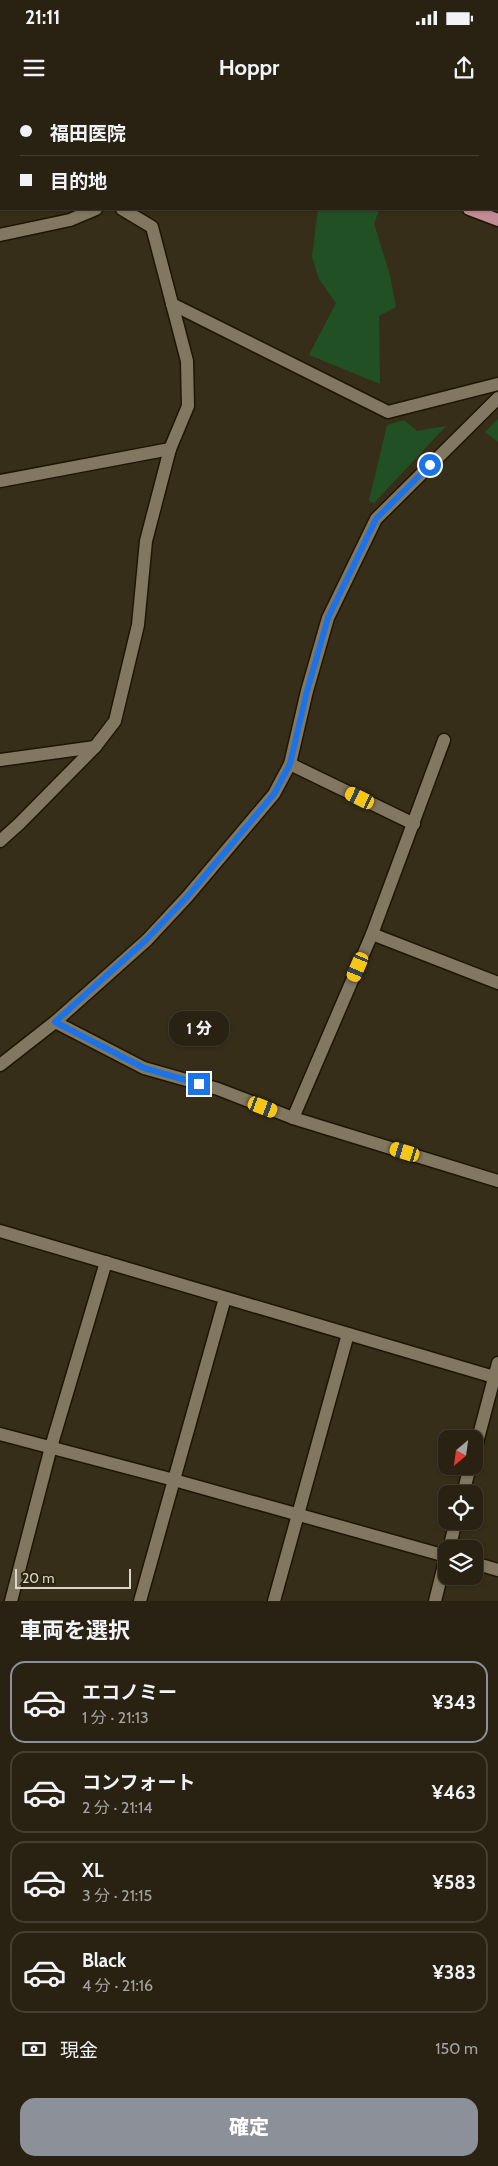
<!DOCTYPE html>
<html lang="ja">
<head>
<meta charset="utf-8">
<style>
  body { margin:0; font-family:Cabin,"Noto Sans JP",sans-serif; background:#312a1c; color:#f1f3f6; height:100vh; display:flex; flex-direction:column; font-size:19px; white-space:nowrap }
  * { box-sizing:border-box; margin:0 }
  p { font-size:16px; color:#a5a4a0 }
  .icon { flex:none; width:28px; height:28px; fill:none; stroke:currentColor; stroke-width:2; stroke-linecap:round; stroke-linejoin:round }
  .map { position:relative; height:1501px; overflow:hidden }
  .side { display:flex; flex-direction:column; background:#292213; flex:1 }
  .side>* { flex:none }
  .banner { position:absolute; left:0px; top:0px; width:499px; height:110px; box-shadow:0 1px 4px #0004,0 0 0 1px #453f33; display:grid; align-content:center; height:110px; padding:0 20px; background:#292213 }
  .needle { width:32px; rotate:209deg }
  .tools { position:absolute; left:438px; top:1330px; display:grid; gap:10px }
  .tools a { display:grid; place-items:center; width:45px; height:45px; border-radius:10px; background:#292213; box-shadow:0 1px 4px #0004,0 0 0 1px #453f33; font-size:25px }
  .scale { position:absolute; left:15px; bottom:12px; width:116px; box-sizing:border-box; padding-left:5px; border:2px solid #dbd6c9; border-top:0; font-size:14px; line-height:18px; white-space:nowrap; color:#dbd6c9; -webkit-text-stroke:4px #2d2410; paint-order:stroke }
  .end { position:absolute; width:22px; height:22px; margin:-11px; border:6px solid #1a73e8; background:#fff; box-shadow:0 0 0 2px #fff }
  .from { border-radius:50% }
  .bubble { position:absolute; height:35px; border-radius:15px; background:#292213; box-shadow:0 1px 4px #0004,0 0 0 1px #453f33; font-size:16px; font-weight:800; line-height:35px; text-align:center }
  .car { position:absolute; width:15px; height:30px; margin:-15px -8px; border-radius:6px; box-shadow:0 0 4px 1px #0007; background:linear-gradient(#f5c518 24%,#345 0 40%,#f5c518 0 76%,#345 0 86%,#f5c518 0) }
  .banner b { display:flex; align-items:center; gap:18px; height:48px; font-size:19px }
  .banner b+b { border-top:1px solid #453f33 }
  .banner i { width:12px; height:12px; background:#f1f3f6 }
  ul { padding:0; list-style:none }
  li { display:flex; align-items:center; gap:15px; height:82px; margin:0 10px 8px; padding:0 10px; border:2px solid #453f33; border-radius:15px }
  li div { flex:1 }
  li b { display:block; font-size:19px }
  li em { font-style:normal; font-weight:800 }
  li.on { border-color:#8c9099 }
  li>.icon { width:45px; height:45px; stroke-width:1.5 }
  h2 { padding:0 20px; font-size:22px; line-height:60px }
  .pay { display:flex; align-items:center; gap:12px; height:55px; padding:0 20px; font-size:19px }
  .pay p { margin-inline-start:auto }
  .cta { display:flex; gap:10px; margin-top:auto; padding:10px 20px }
  .cta a { flex:1; height:58px; border-radius:15px; background:#8c9099; color:#fff; font-size:20px; font-weight:800; line-height:58px; text-align:center }
  .status { display:flex; justify-content:space-between; align-items:center; height:35px; padding:0 25px; background:#292213; direction:ltr }
  .status svg { height:14px; fill:currentColor }
  header { display:flex; justify-content:space-between; align-items:center; height:65px; padding:0 20px; background:#292213; font-size:22px; font-weight:800 }
  .map>svg:first-child { display:block }
  .green { fill:#215025 }
  .lines { fill:none; stroke-linecap:round; stroke-linejoin:round }
  .minor-casing { stroke:#1e1603; stroke-width:15 }
  .major-casing { stroke:#1e1603; stroke-width:15 }
  .minor { stroke:#827761; stroke-width:12 }
  .major { stroke:#c28b95; stroke-width:12 }
  .route { stroke:#1a73e8; stroke-width:6 }
</style>
</head>
<body>
<div class="status"><b>21:11</b><svg viewBox="0 0 49 12"><path d="M0 12V9h3v3zM5 12V6h3v6zM10 12V3h3v9zM15 12V0h3v12zM26 1h20v11H26zM47 4h2v5h-2z"/></svg></div>
<header><svg class="icon" aria-label="menu" viewBox="0 0 24 24"><path d="M4 6h16M4 12h16M4 18h16"/></svg>Hoppr<svg class="icon" aria-label="share" viewBox="0 0 24 24"><path d="M12 15V3M7 8l5-5 5 5M5 13v7h14v-7"/></svg></header>
<div class="map">
<svg width="498" height="1501" viewBox="0 0 498 1501">
  <rect width="100%" height="100%" fill="#372e19"/>
  <g class="green">
    <path d="M318,109L379,110L374,124L390,175L396,207L379,216L380,284L309,255L336,203L319,179L312,157Z"/>
    <path d="M498,319V342L485,332Z"/>
    <path d="M404,320L417,331L446,326L374,403L369,401L387,325Z"/>
  </g>
  <g class="lines">
    <defs>
      <g id="minor">
        <path d="M242,1V0"/>
        <path d="M0,50L1,51"/>
        <path d="M0,135L70,120L96,109"/>
        <path d="M172,204L388,312L498,284"/>
        <path d="M0,381L170,349"/>
        <path d="M0,660L95,647"/>
        <path d="M290,664L414,724"/>
        <path d="M0,741L19,724L95,647L115,621L138,525L146,441L170,349L188,306L187,261L152,127L122,109"/>
        <path d="M372,834L498,883"/>
        <path d="M55,922L147,840L187,797L274,694L290,664L307,591L328,518L376,419L498,298"/>
        <path d="M0,965L55,922L144,968L218,989L293,1018L498,1081"/>
        <path d="M293,1018L372,834L444,640"/>
        <path d="M0,1131L494,1277"/>
        <path d="M0,1334L174,1380L446,1456"/>
        <path d="M474,1354L498,1263"/>
        <path d="M463,1394L470,1366"/>
        <path d="M449,1449L456,1421"/>
        <path d="M474,1463L498,1470"/>
        <path d="M11,1501L51,1347L106,1162"/>
        <path d="M140,1501L225,1198"/>
        <path d="M274,1501L348,1234"/>
        <path d="M435,1501L446,1457"/>
      </g>
      <g id="major">
        <path d="M185,0L188,1"/>
        <path d="M469,109L498,120"/>
      </g>
    </defs>
    <use href="#minor" class="minor-casing"/>
    <use href="#major" class="major-casing"/>
    <use href="#minor" class="minor"/>
    <use href="#major" class="major"/>
  </g>
  <g class="lines">
    <path class="route" d="M199,984L144,968L55,922L146,840L187,797L274,694L290,664L307,591L328,518L376,419L430,365"/>
  </g>
</svg>
<div class="tools">
<a><svg class="needle" viewBox="-14 -14 28 28"><path d="M0-13l5 13h-10z" fill="#e53935"/><path d="M0 13l5-13h-10z" fill="#a5a4a0"/></svg></a>
<a><svg class="icon" aria-label="locate" viewBox="0 0 24 24"><circle cx="12" cy="12" r="6"/><path d="M12 2v4M12 18v4M2 12h4M18 12h4"/></svg></a>
<a><svg class="icon" aria-label="layers" viewBox="0 0 24 24"><path d="M12 4l9 5-9 5-9-5zM3 14l9 5 9-5"/></svg></a>
</div>
<div class="scale">20 m</div>
<i class="end from" style="left:430px;top:365px"></i>
<i class="end" style="left:199px;top:984px"></i>
<div class="bubble" style="left:169px;top:911px;width:60px">1 分</div>
<i class="car" style="left:360px;top:698px;rotate:296deg"></i>
<i class="car" style="left:358px;top:867px;rotate:203deg"></i>
<i class="car" style="left:263px;top:1007px;rotate:111deg"></i>
<i class="car" style="left:405px;top:1052px;rotate:287deg"></i>
<div class="banner">
<b><i class="from"></i>福田医院</b>
<b><i></i>目的地</b>
</div>
</div>
<section class="side">
<h2>車両を選択</h2>
<ul>
<li class="on"><svg class="icon" aria-label="car" viewBox="0 0 24 24"><path d="M5 17H2v-5l4-1 3-4h7l3 4 3 1v5h-3M9 17h6M6 11h13"/><circle cx="7" cy="17" r="2"/><circle cx="17" cy="17" r="2"/></svg><div><b>エコノミー</b><p>1 分 · 21:13</p></div><em>¥343</em></li>
<li><svg class="icon" aria-label="car" viewBox="0 0 24 24"><path d="M5 17H2v-5l4-1 3-4h7l3 4 3 1v5h-3M9 17h6M6 11h13"/><circle cx="7" cy="17" r="2"/><circle cx="17" cy="17" r="2"/></svg><div><b>コンフォート</b><p>2 分 · 21:14</p></div><em>¥463</em></li>
<li><svg class="icon" aria-label="car" viewBox="0 0 24 24"><path d="M5 17H2v-5l4-1 3-4h7l3 4 3 1v5h-3M9 17h6M6 11h13"/><circle cx="7" cy="17" r="2"/><circle cx="17" cy="17" r="2"/></svg><div><b>XL</b><p>3 分 · 21:15</p></div><em>¥583</em></li>
<li><svg class="icon" aria-label="car" viewBox="0 0 24 24"><path d="M5 17H2v-5l4-1 3-4h7l3 4 3 1v5h-3M9 17h6M6 11h13"/><circle cx="7" cy="17" r="2"/><circle cx="17" cy="17" r="2"/></svg><div><b>Black</b><p>4 分 · 21:16</p></div><em>¥383</em></li>
</ul>
<div class="pay"><svg class="icon" aria-label="cash" viewBox="0 0 24 24"><path d="M3 7h18v10H3z"/><circle cx="12" cy="12" r="2"/></svg>現金<p>150 m</p></div>
<div class="cta"><a>確定</a></div>
</section>
</body>
</html>
